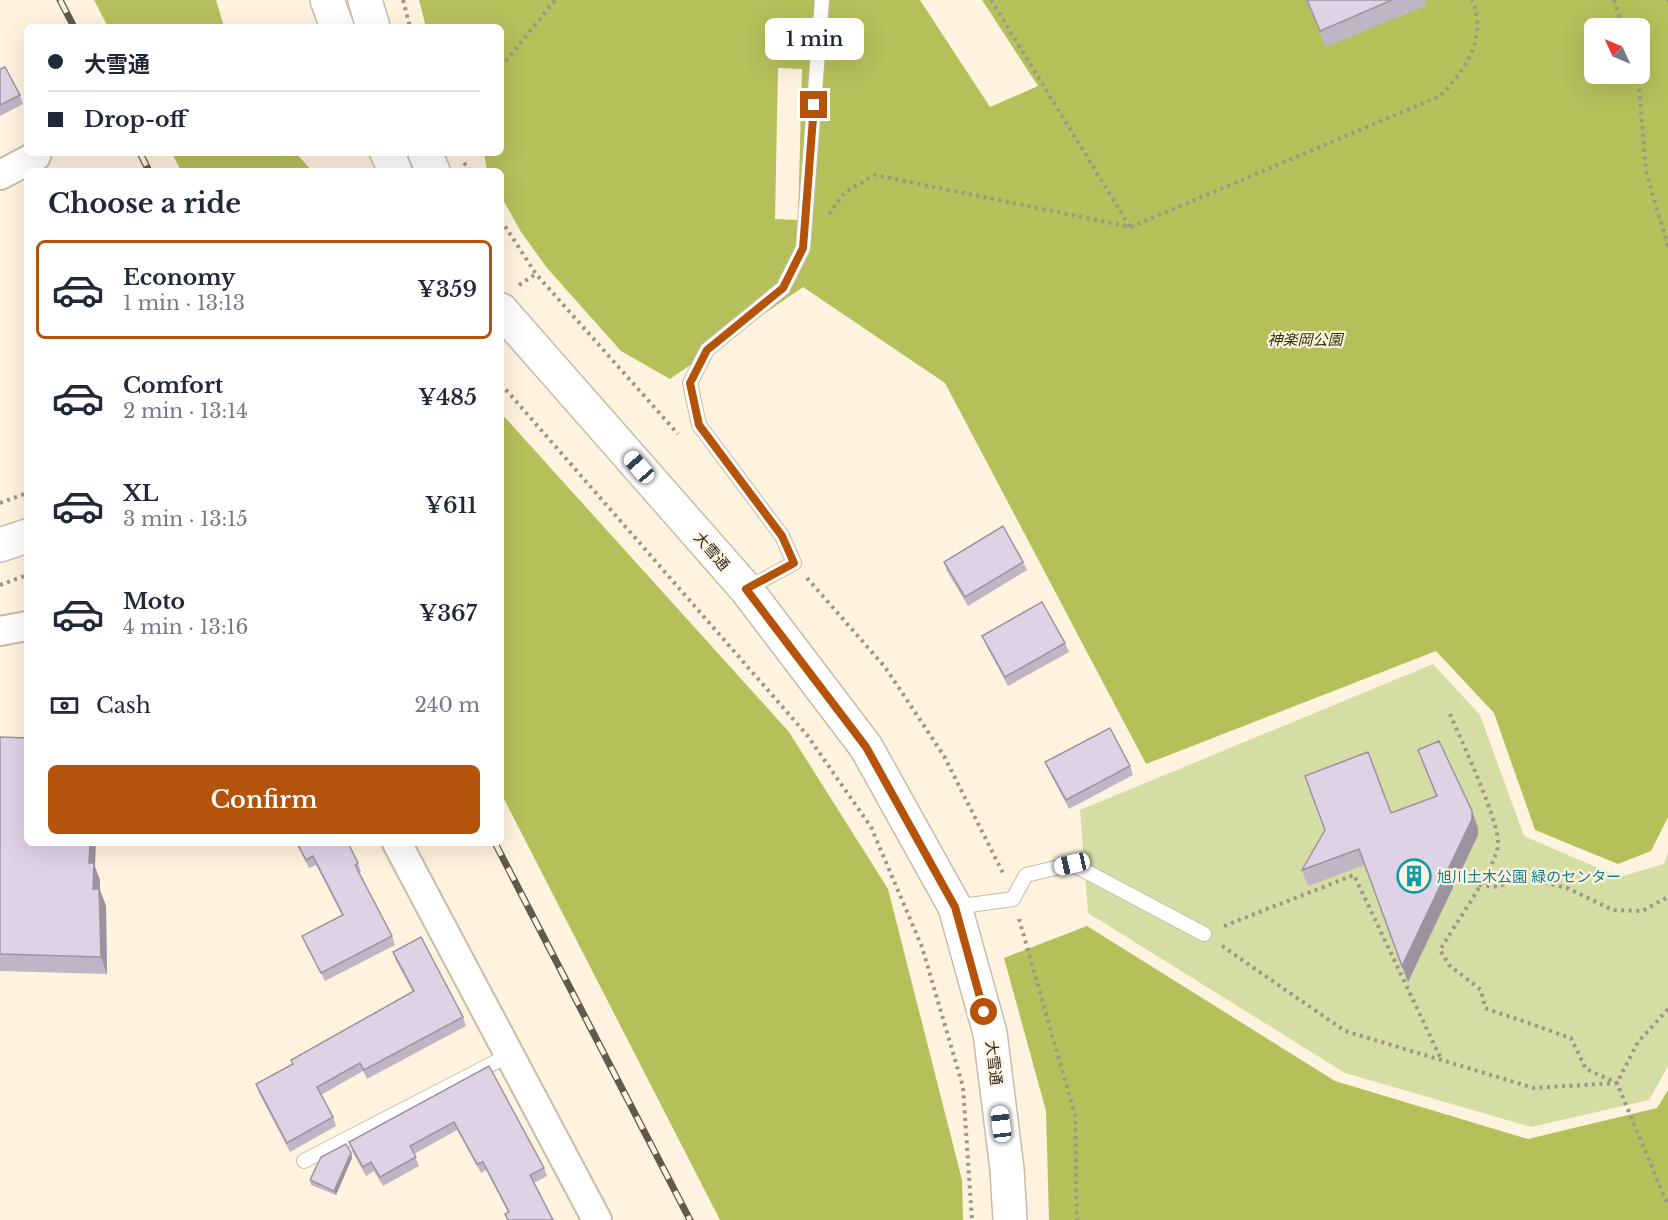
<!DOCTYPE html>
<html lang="en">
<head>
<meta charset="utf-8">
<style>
  body { margin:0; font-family:"Libre Baskerville","Noto Sans JP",serif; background:#f6f6f7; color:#1f2937; height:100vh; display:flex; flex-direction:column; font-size:22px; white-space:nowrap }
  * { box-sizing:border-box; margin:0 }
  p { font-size:20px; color:#747a83 }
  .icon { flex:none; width:33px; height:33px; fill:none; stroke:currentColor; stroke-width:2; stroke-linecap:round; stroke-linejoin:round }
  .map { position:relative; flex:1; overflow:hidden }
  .panel { position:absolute; left:24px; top:168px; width:480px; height:678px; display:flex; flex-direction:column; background:#fff; border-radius:9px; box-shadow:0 6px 24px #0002 }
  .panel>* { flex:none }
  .hud { position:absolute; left:24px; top:24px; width:480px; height:132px; border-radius:9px; box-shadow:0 6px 24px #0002; display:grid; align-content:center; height:132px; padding:0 24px; background:#fff }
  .needle { width:39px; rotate:314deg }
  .buttons { position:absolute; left:1584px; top:18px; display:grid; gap:12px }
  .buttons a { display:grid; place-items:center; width:66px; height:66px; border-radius:9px; background:#fff; box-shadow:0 6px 24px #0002; font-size:30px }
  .end { position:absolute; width:27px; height:27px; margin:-14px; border:8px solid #b45309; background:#fff; box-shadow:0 0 0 3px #fff }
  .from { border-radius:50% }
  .bubble { position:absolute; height:42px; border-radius:9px; background:#fff; box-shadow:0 6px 24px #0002; font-size:20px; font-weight:600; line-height:42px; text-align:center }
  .car { position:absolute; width:18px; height:36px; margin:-18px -9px; border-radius:8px; box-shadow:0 0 4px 2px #0007; background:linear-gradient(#fff 24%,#345 0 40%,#fff 0 76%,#345 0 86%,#fff 0) }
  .hud b { display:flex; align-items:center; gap:21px; height:57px; font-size:22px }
  .hud b+b { border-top:2px solid #e0e1e3 }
  .hud i { width:15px; height:15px; background:#1f2937 }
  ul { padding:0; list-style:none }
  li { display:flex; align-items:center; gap:18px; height:99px; margin:0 12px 9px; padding:0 12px; border:3px solid transparent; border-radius:9px }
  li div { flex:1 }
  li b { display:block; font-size:22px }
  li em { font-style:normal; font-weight:600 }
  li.selected { border-color:#b45309 }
  li>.icon { width:54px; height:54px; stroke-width:1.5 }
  h2 { padding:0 24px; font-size:27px; line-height:72px }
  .pay { display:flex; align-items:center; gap:15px; height:66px; padding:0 24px; font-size:22px }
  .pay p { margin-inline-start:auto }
  .button { display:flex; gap:12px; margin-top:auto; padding:12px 24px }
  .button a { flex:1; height:69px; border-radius:9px; background:#b45309; color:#fff; font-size:24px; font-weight:600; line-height:69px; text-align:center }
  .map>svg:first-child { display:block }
  .green { fill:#d4dda3 }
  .forest { fill:#b5c05b; fill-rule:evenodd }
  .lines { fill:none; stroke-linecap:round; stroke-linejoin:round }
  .service-casing { stroke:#c7bca8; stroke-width:16 }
  .minor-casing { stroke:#c7bca8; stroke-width:32 }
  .tertiary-casing { stroke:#c7bca8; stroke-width:36 }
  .secondary-casing { stroke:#c7bca8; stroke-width:36 }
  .path { stroke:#9d9586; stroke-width:4; stroke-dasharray:3 4.5; stroke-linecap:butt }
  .service { stroke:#fff; stroke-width:14 }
  .minor { stroke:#fff; stroke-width:28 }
  .tertiary { stroke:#fff; stroke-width:33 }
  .secondary { stroke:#fff; stroke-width:33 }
  .rail-casing { stroke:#5f594e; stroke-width:7 }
  .rail { stroke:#fef3de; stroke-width:4.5; stroke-dasharray:14; stroke-linecap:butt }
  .wall { fill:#c0b5c5 }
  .shaded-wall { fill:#9c93a0 }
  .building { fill:#dfd2e5; stroke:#9c93a0; stroke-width:1.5 }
  .route { stroke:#b45309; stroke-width:8 }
  .labels { text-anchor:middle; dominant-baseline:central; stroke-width:4.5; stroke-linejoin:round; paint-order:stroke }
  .park-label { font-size:15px; font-style:italic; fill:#2e3207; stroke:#fef3de }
  .street-label { font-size:15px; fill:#2b271f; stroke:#fef3de }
  .culture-label { font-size:15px; fill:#0d838f; stroke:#fef3de; text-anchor:start }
</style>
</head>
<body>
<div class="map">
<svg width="1668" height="1220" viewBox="0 0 1668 1220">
  <rect width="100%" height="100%" fill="#fef3de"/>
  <path class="green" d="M1433,664L1480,715L1524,836L1619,877L1664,864L1668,853V1066L1649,1100L1531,1127L1345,1073L1088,913L1080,810Z"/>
  <g class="forest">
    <path d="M94,0H216L224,27H108Z"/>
    <path d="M419,0H920L990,107L1038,86L982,0H1668V817L1651,851L1618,864L1535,830L1494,713L1436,651L1146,764L945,383L803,287L670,379L621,351L547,268L521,232L501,196V171H487L484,153H501V27H426ZM1594,28H1640V74H1594ZM778,68L802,69L798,220L775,219Z"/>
    <path d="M172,153H296L312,171H181Z"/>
    <path d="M501,413L789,732L888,889L962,1180L963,1220H720L501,793Z"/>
    <path d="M1087,926L1335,1081L1528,1139L1657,1108L1668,1090V1220H1049L1046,1111L1004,958Z"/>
  </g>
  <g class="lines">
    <defs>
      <g id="service">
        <path d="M746,589L794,563L782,536L699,425L690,383L707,350L783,288L803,248L822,0"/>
        <path d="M955,907L1013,899L1026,875L1072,864L1204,934"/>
        <path d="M304,1161L509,1055"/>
      </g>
      <g id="minor">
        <path d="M0,175L36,156"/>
        <path d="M0,631L27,626"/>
        <path d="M397,843L597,1220"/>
      </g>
      <path id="tertiary" d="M0,545L27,536"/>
      <g id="secondary">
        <path d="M327,0L337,27"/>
        <path d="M365,0L373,27"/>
        <path d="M387,153L395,171"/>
        <path d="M425,153L433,171"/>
        <path d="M501,310L746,589L866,747L955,907L990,1033L1007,1169L1010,1220"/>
      </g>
    </defs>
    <use href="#service" class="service-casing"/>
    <use href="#minor" class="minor-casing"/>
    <use href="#tertiary" class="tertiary-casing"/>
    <use href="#secondary" class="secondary-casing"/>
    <g class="path">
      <path d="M403,0L410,27"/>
      <path d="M991,0L1130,227"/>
      <path d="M1614,0L1623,28"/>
      <path d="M1667,0H1668"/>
      <path d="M501,67L555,0"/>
      <path d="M1638,74L1646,171L1668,247"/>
      <path d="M464,163L471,171"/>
      <path d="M829,214L845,192L875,175L1131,227L1440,96C1466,70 1488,37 1472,0"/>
      <path d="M501,220L536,274L678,434"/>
      <path d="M519,285L536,274"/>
      <path d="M501,384L807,735L871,827L922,947L963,1087L972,1220"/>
      <path d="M0,503L27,493"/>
      <path d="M807,578L885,667L944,756L1003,873"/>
      <path d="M0,585L27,575"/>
      <path d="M1450,714C1461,740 1500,822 1498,845C1496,868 1453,927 1440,950L1449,965L1481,990L1485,1008L1571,1038L1586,1069L1617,1083L1668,1206"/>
      <path d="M1479,885L1498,887L1515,879L1542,882L1567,888L1613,910L1642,911L1668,897"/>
      <path d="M1019,919L1075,1115L1077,1220"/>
      <path d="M1224,926L1354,875L1441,1059"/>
      <path d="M1222,946L1345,1031L1534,1088L1617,1083L1638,1042L1668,1009"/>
    </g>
    <use href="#service" class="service"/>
    <use href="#minor" class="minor"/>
    <use href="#tertiary" class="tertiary"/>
    <use href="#secondary" class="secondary"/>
    <defs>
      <g id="rail">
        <path d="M60,0L74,27"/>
        <path d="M140,153L149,171"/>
        <path d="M495,843L690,1220"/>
      </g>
    </defs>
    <use href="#rail" class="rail-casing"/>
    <use href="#rail" class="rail"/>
  </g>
  <g class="wall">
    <path d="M1306,0H1425L1427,5L1326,47Z"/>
    <path d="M0,69L20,95L23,104L0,116Z"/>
    <path d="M944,562H1023L1027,570L968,606L947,571Z"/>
    <path d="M982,636L1065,643L1069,652L1008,686L986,645Z"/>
    <path d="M0,737L95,867L100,880V890L106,906L107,974L0,971Z"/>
    <path d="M1418,750L1478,828V835L1408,982L1365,865L1308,886L1302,870L1325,830L1391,813L1436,797Z"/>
    <path d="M1045,762L1130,766L1133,775L1069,809L1049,771Z"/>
    <path d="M296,843H348L358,863L361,872L359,873L392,936L395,945L325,981L306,945L302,936L342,915L316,865L309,868Z"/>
    <path d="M393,952L463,1017L466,1026L367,1079L363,1071L321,1095L333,1117L336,1126L290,1152L259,1093L256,1084L292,1064L291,1060L413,992L396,961Z"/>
    <path d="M489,1066L544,1168L547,1176L534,1183L553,1220H507L505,1214L508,1212L486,1170L481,1173L457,1130L414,1154L419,1166L383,1186L374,1171L366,1176L352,1151L349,1142Z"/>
    <path d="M351,1153L352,1158L336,1195L311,1185L310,1180Z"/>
  </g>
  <g class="shaded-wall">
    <path d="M1472,811L1478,828V835L1408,982L1402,966Z"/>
    <path d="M90,843H96L95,867L100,880V890L106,906L107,974L101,957L93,889L89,863Z"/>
    <path d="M351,1153L352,1158L336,1195L334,1191Z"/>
  </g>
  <g class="building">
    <path d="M1307,0H1392L1320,31Z"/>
    <path d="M5,67L20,95L0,105V69Z"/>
    <path d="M1003,526L1023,562L965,597L944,562Z"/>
    <path d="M1042,602L1065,643L1005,677L982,636Z"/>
    <path d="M1110,728L1130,766L1066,800L1045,762Z"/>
    <path d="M0,737L27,738V843H90L89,863H94L93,889H99L101,957L0,954Z"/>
    <path d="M1439,741L1472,811V819L1402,966L1359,849L1302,870L1325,830L1305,776L1368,752L1391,813L1437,796L1418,750Z"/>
    <path d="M297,843H348L358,863L355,865L392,936L321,973L302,936L343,915L313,856L306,860Z"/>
    <path d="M421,937L463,1017L364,1070L360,1063L317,1087L333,1117L287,1143L256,1084L293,1064L291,1060L414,991L393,952Z"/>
    <path d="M489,1066L544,1168L530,1175L553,1220H508L505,1214L509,1212L483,1162L477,1164L454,1122L410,1146L416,1157L380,1177L371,1162L363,1167L349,1142Z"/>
    <path d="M346,1144L351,1153L334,1191L310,1180L321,1157Z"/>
  </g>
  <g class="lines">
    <path class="route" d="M814,105L803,248L783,288L707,350L690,383L699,425L782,536L794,563L746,589L866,747L955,907L984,1012"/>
  </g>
  <defs>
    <symbol id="building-ring" viewBox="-11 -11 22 22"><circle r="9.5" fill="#fef3de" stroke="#0f9aa8" stroke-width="1.5"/><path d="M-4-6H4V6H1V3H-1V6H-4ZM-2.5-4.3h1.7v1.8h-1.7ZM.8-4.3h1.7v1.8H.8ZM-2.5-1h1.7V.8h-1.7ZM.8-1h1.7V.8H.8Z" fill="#0f9aa8"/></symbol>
  </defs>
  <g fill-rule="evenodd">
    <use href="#building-ring" x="1395" y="857" width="38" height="38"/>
  </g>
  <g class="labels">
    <g class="park-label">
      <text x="1305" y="339">神楽岡公園</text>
    </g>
    <g class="street-label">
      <text transform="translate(712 551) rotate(49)">大雪通</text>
      <text transform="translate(994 1063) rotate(83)">大雪通</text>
    </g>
    <g class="culture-label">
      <text x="1437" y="876">旭川土木公園 緑のセンター</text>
    </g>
  </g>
</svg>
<div class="buttons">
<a><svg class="needle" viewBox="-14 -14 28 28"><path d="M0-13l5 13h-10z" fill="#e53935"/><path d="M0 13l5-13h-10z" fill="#747a83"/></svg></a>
</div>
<i class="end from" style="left:984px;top:1012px"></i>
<i class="end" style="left:814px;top:105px"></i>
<div class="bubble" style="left:765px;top:18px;width:99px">1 min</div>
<i class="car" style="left:639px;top:467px;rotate:319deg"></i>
<i class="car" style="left:1072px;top:864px;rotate:257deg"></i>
<i class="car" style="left:1001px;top:1124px;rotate:353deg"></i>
<div class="hud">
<b><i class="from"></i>大雪通</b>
<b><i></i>Drop-off</b>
</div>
<section class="panel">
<h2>Choose a ride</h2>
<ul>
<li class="selected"><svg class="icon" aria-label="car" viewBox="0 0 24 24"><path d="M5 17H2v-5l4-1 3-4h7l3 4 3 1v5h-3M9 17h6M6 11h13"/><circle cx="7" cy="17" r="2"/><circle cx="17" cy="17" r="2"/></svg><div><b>Economy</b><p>1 min · 13:13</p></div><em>¥359</em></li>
<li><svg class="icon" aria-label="car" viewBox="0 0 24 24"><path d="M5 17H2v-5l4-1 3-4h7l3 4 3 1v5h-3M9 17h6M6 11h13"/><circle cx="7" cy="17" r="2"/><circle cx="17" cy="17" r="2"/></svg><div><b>Comfort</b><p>2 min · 13:14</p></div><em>¥485</em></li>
<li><svg class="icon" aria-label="car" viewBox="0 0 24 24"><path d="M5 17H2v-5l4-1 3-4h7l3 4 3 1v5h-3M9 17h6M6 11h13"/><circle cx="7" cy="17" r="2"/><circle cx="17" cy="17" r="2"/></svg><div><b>XL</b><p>3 min · 13:15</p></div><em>¥611</em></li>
<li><svg class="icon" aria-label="car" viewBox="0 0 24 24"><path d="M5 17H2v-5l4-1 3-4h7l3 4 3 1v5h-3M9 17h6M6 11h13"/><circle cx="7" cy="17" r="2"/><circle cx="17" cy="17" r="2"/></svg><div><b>Moto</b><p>4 min · 13:16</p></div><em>¥367</em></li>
</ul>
<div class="pay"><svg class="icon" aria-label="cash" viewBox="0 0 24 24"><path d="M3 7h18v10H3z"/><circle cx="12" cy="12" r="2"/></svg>Cash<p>240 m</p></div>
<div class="button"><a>Confirm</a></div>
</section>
</div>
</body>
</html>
